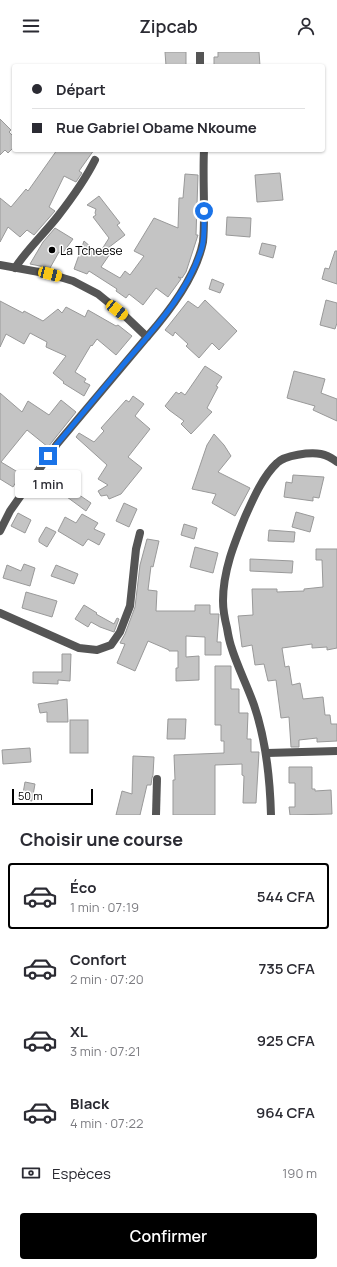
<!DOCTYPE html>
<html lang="fr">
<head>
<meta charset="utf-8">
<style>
  body { margin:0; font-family:Manrope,sans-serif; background:#f2f2f3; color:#2b2b33; height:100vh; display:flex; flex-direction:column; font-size:15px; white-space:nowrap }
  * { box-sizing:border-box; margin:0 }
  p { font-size:13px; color:#7c7c81 }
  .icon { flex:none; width:22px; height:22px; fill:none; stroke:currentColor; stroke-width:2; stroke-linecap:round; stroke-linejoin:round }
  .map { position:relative; height:763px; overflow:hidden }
  .drawer { display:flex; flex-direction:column; background:#fff; flex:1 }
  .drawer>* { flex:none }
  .hud { position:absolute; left:12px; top:12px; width:313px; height:88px; border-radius:4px; box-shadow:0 1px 3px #0004; display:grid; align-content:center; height:88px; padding:0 20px; background:#fff }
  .scale { position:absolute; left:12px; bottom:10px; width:81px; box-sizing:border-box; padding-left:4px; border:2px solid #000; border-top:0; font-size:11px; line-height:14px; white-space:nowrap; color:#000; -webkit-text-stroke:3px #fff; paint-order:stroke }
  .end { position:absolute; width:18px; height:18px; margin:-9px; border:5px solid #1a73e8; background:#fff; box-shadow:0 0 0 2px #fff }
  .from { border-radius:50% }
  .bubble { position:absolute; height:28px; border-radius:4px; background:#fff; box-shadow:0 1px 3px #0004; font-size:13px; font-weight:600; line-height:28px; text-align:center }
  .car { position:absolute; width:12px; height:24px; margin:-12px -6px; border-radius:5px; box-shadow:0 0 3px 1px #0007; background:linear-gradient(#f5c518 24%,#345 0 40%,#f5c518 0 76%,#345 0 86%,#f5c518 0) }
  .hud b { display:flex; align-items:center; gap:14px; height:38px; font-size:15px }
  .hud b+b { border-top:1px solid #e1e1e2 }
  .hud i { width:10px; height:10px; background:#2b2b33 }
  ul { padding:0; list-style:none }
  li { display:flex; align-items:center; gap:12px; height:66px; margin:0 8px 6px; padding:0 12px; border:2px solid transparent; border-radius:4px }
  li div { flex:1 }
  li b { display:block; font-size:15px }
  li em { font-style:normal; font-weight:600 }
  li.active { border-color:#000 }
  li>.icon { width:36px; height:36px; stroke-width:1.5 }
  h2 { padding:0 20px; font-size:18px; line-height:48px }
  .pay { display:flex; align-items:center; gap:10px; height:44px; padding:0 20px; font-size:15px }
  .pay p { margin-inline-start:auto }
  .action { display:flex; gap:8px; margin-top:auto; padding:8px 20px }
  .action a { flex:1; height:46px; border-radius:4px; background:#000; color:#fff; font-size:16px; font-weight:600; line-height:46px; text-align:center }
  header { display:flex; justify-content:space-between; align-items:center; height:52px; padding:0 20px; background:#fff; font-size:18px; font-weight:600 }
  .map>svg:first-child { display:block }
  .building { fill:#c4c4c4; stroke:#999 }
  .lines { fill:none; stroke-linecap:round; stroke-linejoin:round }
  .minor { stroke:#555; stroke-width:8 }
  .tertiary { stroke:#555; stroke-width:8 }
  .route { stroke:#1a73e8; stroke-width:5 }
  .poi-dot { fill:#000; stroke:#fff; stroke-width:1.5 }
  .labels { text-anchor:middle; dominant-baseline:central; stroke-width:3; stroke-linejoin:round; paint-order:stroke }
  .poi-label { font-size:12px; fill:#000; stroke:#fff; text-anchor:start }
</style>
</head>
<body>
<header><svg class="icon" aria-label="menu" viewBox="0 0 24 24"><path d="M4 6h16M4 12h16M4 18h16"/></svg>Zipcab<svg class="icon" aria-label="person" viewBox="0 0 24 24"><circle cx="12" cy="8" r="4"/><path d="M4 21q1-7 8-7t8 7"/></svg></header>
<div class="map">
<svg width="337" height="763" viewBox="0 0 337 763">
  <rect width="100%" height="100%" fill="#fff"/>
  <g class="building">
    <path d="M165,0H186V14H166Z"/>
    <path d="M218,0H259L260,14H214V5H218Z"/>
    <path d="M0,67L11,78L9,80L14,85V95L8,101L5,98L0,103Z"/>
    <path d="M57,98H94L79,119L82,121L76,130L64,124L49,155L55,159L34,183L27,178L20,185L8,175L0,190V146L11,155L26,137L28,139Z"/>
    <path d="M280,121L283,148L257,150L255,123Z"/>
    <path d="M185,122L198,123L196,183H198L186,220L182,226L178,225L181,227L168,245L156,236L143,253L129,242L126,246L116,239L117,237L89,219L87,222L74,217L84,189L99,202L109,186L93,165L96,163L95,161L96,157L87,153L99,144L120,171L117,173L125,183L108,196L112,199L101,215L120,226L125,219L130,223L144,204L134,199L154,166L178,176L179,146H183Z"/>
    <path d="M227,165L251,166L250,185L226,183Z"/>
    <path d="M55,176L73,187L62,202L59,200L50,216L30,212L43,190Z"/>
    <path d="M262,191L276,194L273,206L259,202Z"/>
    <path d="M335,199H337V232L322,227L325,216L329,217Z"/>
    <path d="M212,227L224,232L220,241L209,237Z"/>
    <path d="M205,248L237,279L219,298L212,291L199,306L186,294L188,292L175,280L173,284L165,278L188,249L198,256Z"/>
    <path d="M326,248L337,251V271L335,277L320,273Z"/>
    <path d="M0,249L23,261L24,259L43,269L58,257L62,261L66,255L85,265L88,258L116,274L118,273L132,284L116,303L97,287L92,294L91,293L75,320L86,327L84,330L90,333L84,344L63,331L64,330L53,321L66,304L46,295L47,290L30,281L24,292L6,282L0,295Z"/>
    <path d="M205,314L222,325L216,334L218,335L207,356L212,360L191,382L181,372L184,369L169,358L165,354L176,340L179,342L181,340L185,343Z"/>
    <path d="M294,319L325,327L321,341L337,347V369L313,358L315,354L287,346Z"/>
    <path d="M0,341L22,360L28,349L49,363L61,348L76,360L48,395L27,378L1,410L21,422L13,435L0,427Z"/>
    <path d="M133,344L144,352L135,364L150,377L128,405L142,416L121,442L109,447L107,443L101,444L98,439L108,433L98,427L107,413L76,385L79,381L94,390L104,379L101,376L126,348L129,350Z"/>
    <path d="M214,382L224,393L231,404L218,420L250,436L235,464L212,451L216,442L192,437L207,393Z"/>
    <path d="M293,423L324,425L319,446L313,445V449L284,445L286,430L292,431Z"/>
    <path d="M72,438L91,451L86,459L67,445Z"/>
    <path d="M124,451L137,457L129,475L116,469Z"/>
    <path d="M296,460L314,465L310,480L292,475Z"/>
    <path d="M18,461L31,468L25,481L11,474Z"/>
    <path d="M82,462L98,471L94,477L105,482L99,493L88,487L83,494L58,479L65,465L76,471Z"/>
    <path d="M184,472L197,476L194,487L181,483Z"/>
    <path d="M46,475L56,480L47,495L39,490V487Z"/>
    <path d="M269,478L295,480L294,490L268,489Z"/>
    <path d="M147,487L159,489L153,515L151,514L148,538L157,539L156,559H195V553H210V562H219L217,590H221V603H205V585L186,584V605L199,604V628L176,629V616H178V599H169V598L148,589L135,619L117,611L125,592L120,591L121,589L125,582L135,555L140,513Z"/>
    <path d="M195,495L218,501L213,521L190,515Z"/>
    <path d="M316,497H337V596L327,598V595L312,596V592L282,596L285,615L289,614L292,633L300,631L303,647L323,645L325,663H330L331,672H337V689L317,690V686L299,688V695H291L289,665L281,666L276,628L268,629L264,612L255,613L252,593L242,595L238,564L253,563L252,537H277V540L304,539V537L323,535L322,508H316Z"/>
    <path d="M250,507L293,509L292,521L250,519Z"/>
    <path d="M24,512L35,516L30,534L3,526L7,513L21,519Z"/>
    <path d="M56,513L78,522L74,532L51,524Z"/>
    <path d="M26,540L57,549L52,565L22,556Z"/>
    <path d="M84,553L97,561L96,562L114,572L117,566L119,567L114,580L100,575L91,570L88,575L75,567Z"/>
    <path d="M62,602H71L70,629L58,628V632L33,631V620H62Z"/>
    <path d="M215,614H231V637H239V661H248L247,687H251V700H259L256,751H243L244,724L242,723V712L215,713V763H173V728H175L174,703L224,701V689H221V673H215Z"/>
    <path d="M67,647L68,670H47V660L40,661L38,652Z"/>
    <path d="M168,667H186L185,687H167Z"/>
    <rect x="70" y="668" width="18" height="33"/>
    <path d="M30,696L31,710L3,712L2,698Z"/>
    <path d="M133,704L154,705L153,723L152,726L151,733H147L140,763H116L122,739L132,742Z"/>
    <path d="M289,715H312V737H315V739L331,738L332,762L290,763L289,755H295V731H289Z"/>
    <path d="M25,730L35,732L32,749L22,747Z"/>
  </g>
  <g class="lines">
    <g class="minor">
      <path d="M200,0V14"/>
      <path d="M15,216C28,196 44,182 58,164C72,146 85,128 95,108"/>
      <path d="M147,285C169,260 196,225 203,190C204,181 204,170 204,160C204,139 203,119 204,98"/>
      <path d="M0,561L79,596L97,598L111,593L120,580L130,554L136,497L140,481"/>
      <path d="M267,701L337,699"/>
      <path d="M156,763L157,727"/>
      <path d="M271,763C270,726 266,688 254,653C247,633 237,614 231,594C229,588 228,582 227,576C225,568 223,558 223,549C223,519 234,492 245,465C253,447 263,424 277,411C285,403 310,400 321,402C326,403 332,406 337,410"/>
    </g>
    <path class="tertiary" d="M0,213L50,222L73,229L98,242L125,264L147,285L57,392L10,459L0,479"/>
  </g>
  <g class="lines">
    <path class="route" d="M48,404L57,392C79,366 101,339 123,313C153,278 189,240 202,195C205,184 204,171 204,159"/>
  </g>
  <circle class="poi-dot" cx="52" cy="198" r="4"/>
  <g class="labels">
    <g class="poi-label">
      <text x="60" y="198">La Tcheese</text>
    </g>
  </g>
</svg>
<div class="scale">50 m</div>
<i class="end from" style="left:204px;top:159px"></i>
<i class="end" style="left:48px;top:404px"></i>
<div class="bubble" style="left:15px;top:418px;width:66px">1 min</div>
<i class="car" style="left:50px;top:222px;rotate:105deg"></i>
<i class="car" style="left:117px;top:258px;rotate:128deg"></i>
<div class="hud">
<b><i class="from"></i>Départ</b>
<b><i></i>Rue Gabriel Obame Nkoume</b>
</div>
</div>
<section class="drawer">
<h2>Choisir une course</h2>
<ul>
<li class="active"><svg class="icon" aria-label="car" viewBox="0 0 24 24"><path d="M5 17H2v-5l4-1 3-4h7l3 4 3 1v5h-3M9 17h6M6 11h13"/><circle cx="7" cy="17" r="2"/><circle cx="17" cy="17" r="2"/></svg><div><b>Éco</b><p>1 min · 07:19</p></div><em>544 CFA</em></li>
<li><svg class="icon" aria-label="car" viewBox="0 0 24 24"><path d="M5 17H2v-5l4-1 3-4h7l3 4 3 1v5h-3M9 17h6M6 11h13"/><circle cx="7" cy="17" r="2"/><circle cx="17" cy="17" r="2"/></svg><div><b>Confort</b><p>2 min · 07:20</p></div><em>735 CFA</em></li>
<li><svg class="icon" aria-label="car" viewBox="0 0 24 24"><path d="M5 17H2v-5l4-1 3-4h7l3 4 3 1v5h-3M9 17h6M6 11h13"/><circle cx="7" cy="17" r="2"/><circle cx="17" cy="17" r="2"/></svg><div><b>XL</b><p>3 min · 07:21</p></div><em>925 CFA</em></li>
<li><svg class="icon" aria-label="car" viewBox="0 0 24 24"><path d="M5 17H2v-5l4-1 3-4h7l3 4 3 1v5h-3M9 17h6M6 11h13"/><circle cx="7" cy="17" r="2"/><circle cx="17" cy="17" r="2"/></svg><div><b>Black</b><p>4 min · 07:22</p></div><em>964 CFA</em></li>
</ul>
<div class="pay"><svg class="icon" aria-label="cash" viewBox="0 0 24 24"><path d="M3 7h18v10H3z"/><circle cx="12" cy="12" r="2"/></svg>Espèces<p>190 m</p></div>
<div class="action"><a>Confirmer</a></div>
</section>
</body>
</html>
